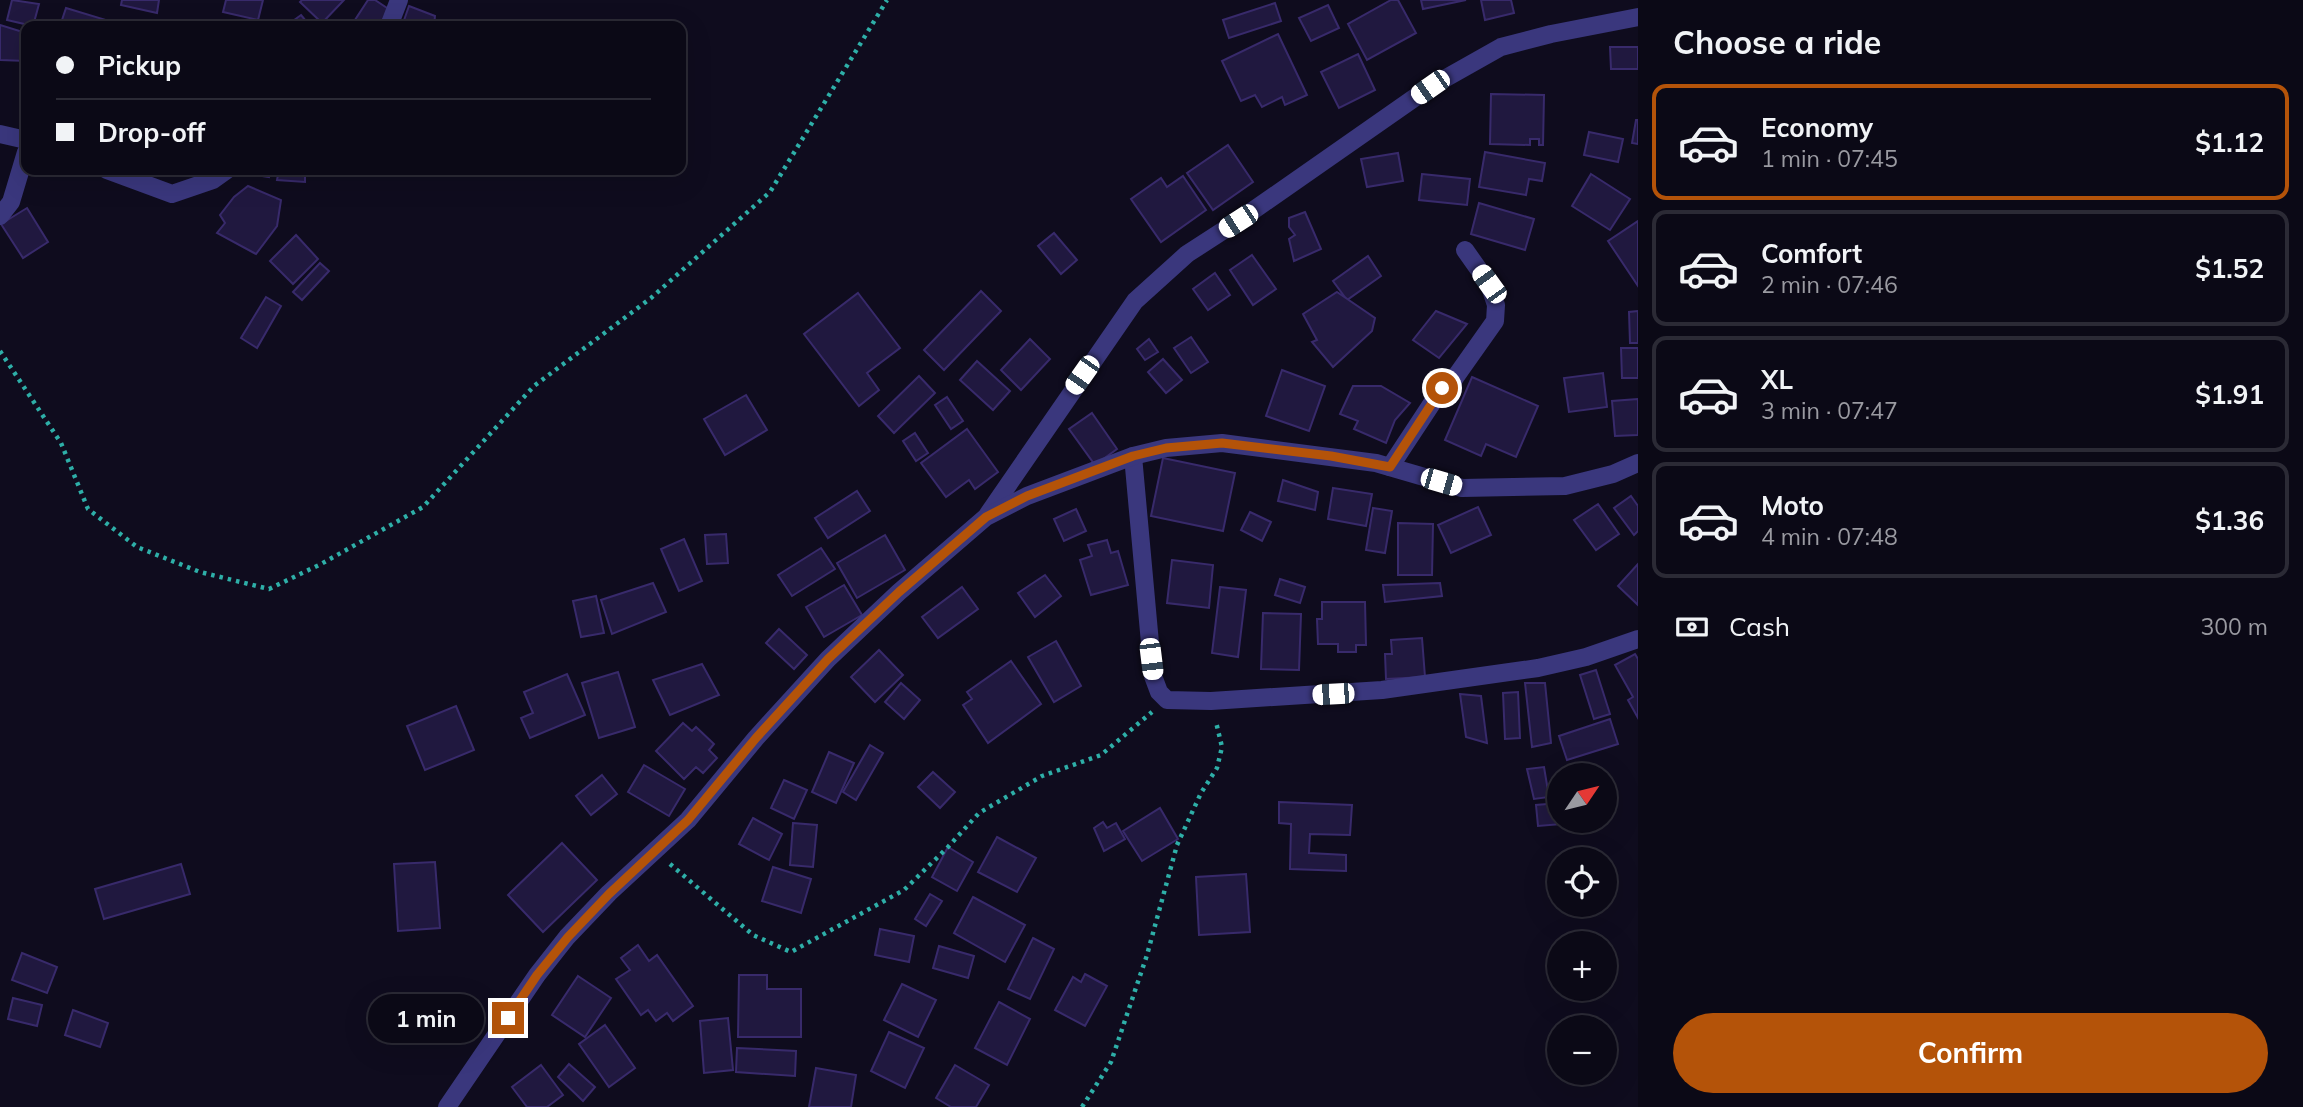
<!DOCTYPE html>
<html lang="en">
<head>
<meta charset="utf-8">
<style>
  body { margin:0; font-family:Mulish,sans-serif; background:#14121f; color:#f1f3f6; height:100vh; display:flex; flex-direction:column; font-size:26px; white-space:nowrap }
  * { box-sizing:border-box; margin:0 }
  p { font-size:23px; color:#9a9aa1 }
  .icon { flex:none; width:38px; height:38px; fill:none; stroke:currentColor; stroke-width:2; stroke-linecap:round; stroke-linejoin:round }
  .map { position:relative; flex:1; overflow:hidden }
  .side { display:flex; flex-direction:column; background:#0b0916; width:665px }
  .side>* { flex:none }
  .guide { position:absolute; left:21px; top:21px; width:665px; height:154px; border-radius:14px; box-shadow:0 7px 28px #0002,0 0 0 2px #2b2a35; display:grid; align-content:center; height:154px; padding:0 35px; background:#0b0916 }
  .needle { width:46px; rotate:55deg }
  .controls { position:absolute; left:1547px; top:763px; display:grid; gap:14px }
  .controls a { display:grid; place-items:center; width:70px; height:70px; border-radius:50%; background:#0b0916; box-shadow:0 7px 28px #0002,0 0 0 2px #2b2a35; font-size:35px }
  .end { position:absolute; width:32px; height:32px; margin:-16px; border:9px solid #b45309; background:#fff; box-shadow:0 0 0 4px #fff }
  .from { border-radius:50% }
  .bubble { position:absolute; height:49px; border-radius:24px; background:#0b0916; box-shadow:0 7px 28px #0002,0 0 0 2px #2b2a35; font-size:23px; font-weight:700; line-height:49px; text-align:center }
  .car { position:absolute; width:21px; height:42px; margin:-21px -10px; border-radius:9px; box-shadow:0 0 5px 2px #0007; background:linear-gradient(#fff 24%,#345 0 40%,#fff 0 76%,#345 0 86%,#fff 0) }
  .guide b { display:flex; align-items:center; gap:24px; height:66px; font-size:26px }
  .guide b+b { border-top:2px solid #2b2a35 }
  .guide i { width:18px; height:18px; background:#f1f3f6 }
  ul { padding:0; list-style:none }
  li { display:flex; align-items:center; gap:21px; height:116px; margin:0 14px 10px; padding:0 21px; border:4px solid #2b2a35; border-radius:14px }
  li div { flex:1 }
  li b { display:block; font-size:26px }
  li em { font-style:normal; font-weight:700 }
  li.active { border-color:#b45309 }
  li>.icon { width:63px; height:63px; stroke-width:1.5 }
  h2 { padding:0 35px; font-size:32px; line-height:84px }
  .pay { display:flex; align-items:center; gap:18px; height:77px; padding:0 35px; font-size:26px }
  .pay p { margin-inline-start:auto }
  .cta { display:flex; gap:14px; margin-top:auto; padding:14px 35px }
  .cta a { flex:1; height:80px; border-radius:42px; background:#b45309; color:#fff; font-size:28px; font-weight:700; line-height:80px; text-align:center }
  main { display:flex; flex:1; min-height:0 }
  .map>svg:first-child { display:block }
  .building { fill:#20183f; stroke:#382a6b; stroke-width:2 }
  .lines { fill:none; stroke-linecap:round; stroke-linejoin:round }
  .path { stroke:#2eafa8; stroke-width:4.5; stroke-dasharray:3.5 5; stroke-linecap:butt }
  .minor { stroke:#3a377d; stroke-width:18 }
  .route { stroke:#b45309; stroke-width:9 }
</style>
</head>
<body>
<main>
<div class="map">
<svg width="1638" height="1107" viewBox="0 0 1638 1107">
  <rect width="100%" height="100%" fill="#0f0c1e"/>
  <g class="building">
    <path d="M12,0L39,4L33,26L7,20Z"/>
    <path d="M122,0H159L157,13L121,5Z"/>
    <path d="M226,0H263L258,20L223,12Z"/>
    <path d="M302,0H344L322,23L300,2Z"/>
    <path d="M368,0H375L390,10L378,26H351Z"/>
    <path d="M1391,0H1398L1416,33L1367,60L1348,24Z"/>
    <path d="M1421,0H1466L1423,9Z"/>
    <path d="M1481,0H1511L1514,13L1485,20Z"/>
    <path d="M1275,3L1281,21L1229,38L1223,20Z"/>
    <path d="M1328,5L1339,28L1311,41L1299,18Z"/>
    <path d="M409,6L435,16L434,26H402Z"/>
    <path d="M66,8L106,20L103,26H60Z"/>
    <path d="M301,15L310,26H286Z"/>
    <path d="M0,25L26,33V61L0,60Z"/>
    <path d="M1278,34L1307,95L1285,105L1282,97L1262,107L1255,95L1241,101L1222,61Z"/>
    <path d="M1610,47H1638V69H1611Z"/>
    <path d="M1358,54L1375,90L1339,108L1321,72Z"/>
    <path d="M1491,94L1544,95L1543,145H1539V139H1530V145L1490,144Z"/>
    <path d="M1636,120H1638V144L1632,143Z"/>
    <path d="M1589,132L1623,139L1618,162L1584,155Z"/>
    <path d="M1228,145L1253,182L1213,210L1187,173Z"/>
    <path d="M1485,152L1545,163L1542,181L1529,179L1526,195L1479,187Z"/>
    <path d="M1398,153L1403,181L1367,187L1361,159Z"/>
    <path d="M249,170H270L269,177L248,174Z"/>
    <path d="M279,170H305V182L277,180Z"/>
    <path d="M1422,174L1470,179L1467,205L1419,200Z"/>
    <path d="M1591,174L1630,199L1610,230L1572,206Z"/>
    <path d="M1183,176L1206,210L1161,242L1131,199L1161,178L1167,187Z"/>
    <path d="M248,186L281,200L277,226L256,254L217,233L225,223L220,215L234,197Z"/>
    <path d="M1479,203L1534,219L1525,250L1471,234Z"/>
    <path d="M27,208L48,242L23,258L1,224Z"/>
    <path d="M1305,212L1321,249L1294,261L1289,239L1295,235L1289,227V218Z"/>
    <path d="M1638,221V286L1608,241Z"/>
    <path d="M1054,233L1077,260L1061,274L1038,246Z"/>
    <path d="M296,235L318,259L293,284L270,261Z"/>
    <path d="M1252,255L1276,289L1253,305L1230,270Z"/>
    <path d="M1368,256L1381,276L1347,300L1333,281Z"/>
    <path d="M320,263L329,271L302,300L293,292Z"/>
    <path d="M1215,273L1230,295L1208,310L1193,289Z"/>
    <path d="M981,291L1001,311L944,370L924,350Z"/>
    <path d="M1337,292L1375,318L1372,331L1333,367L1312,342L1317,340L1303,314Z"/>
    <path d="M858,293L900,348L867,373L879,390L859,406L804,334Z"/>
    <path d="M266,297L281,306L257,348L241,338Z"/>
    <path d="M1436,311L1467,324L1439,358L1413,340Z"/>
    <path d="M1638,311V343H1630L1629,312Z"/>
    <path d="M1191,337L1208,362L1191,373L1174,348Z"/>
    <path d="M1030,339L1050,359L1021,390L1001,370Z"/>
    <path d="M1149,339L1158,352L1145,360L1137,349Z"/>
    <path d="M1621,348H1638V378H1622Z"/>
    <path d="M1163,359L1182,380L1166,393L1148,372Z"/>
    <path d="M977,361L1010,391L993,410L960,380Z"/>
    <path d="M1282,370L1325,386L1309,431L1266,416Z"/>
    <path d="M1603,373L1607,407L1569,412L1564,378Z"/>
    <path d="M919,376L935,393L894,433L878,416Z"/>
    <path d="M1472,377L1538,406L1516,457L1486,444L1481,456L1445,440Z"/>
    <path d="M1353,386H1381L1410,403L1395,420L1386,443L1354,429L1358,421L1340,414Z"/>
    <path d="M746,395L767,430L725,455L704,419Z"/>
    <path d="M947,397L963,421L951,429L935,405Z"/>
    <path d="M1638,399V435L1615,436L1612,401Z"/>
    <path d="M1092,413L1117,449L1095,465L1069,429Z"/>
    <path d="M967,429L998,472L975,489L969,480L946,497L921,463Z"/>
    <path d="M915,433L928,453L916,461L903,441Z"/>
    <path d="M1163,458L1235,473L1223,531L1151,516Z"/>
    <path d="M1283,480L1318,492L1315,510L1278,501Z"/>
    <path d="M1333,488L1372,494L1366,526L1328,519Z"/>
    <path d="M857,491L870,511L828,538L815,518Z"/>
    <path d="M1631,496L1638,506V531L1634,535L1614,508Z"/>
    <path d="M1598,504L1619,534L1596,550L1574,520Z"/>
    <path d="M1478,507L1491,535L1451,553L1438,525Z"/>
    <path d="M1373,508L1392,511L1385,553L1366,550Z"/>
    <path d="M1076,509L1086,531L1064,541L1054,519Z"/>
    <path d="M1250,512L1271,522L1262,541L1241,530Z"/>
    <path d="M1398,523L1433,524L1432,575H1398Z"/>
    <path d="M726,534L728,563L707,564L705,535Z"/>
    <path d="M885,535L905,570L857,598L837,563Z"/>
    <path d="M684,539L702,581L679,591L661,549Z"/>
    <path d="M1107,540L1111,553L1118,551L1128,585L1091,595L1080,560L1092,556L1088,545Z"/>
    <path d="M821,548L835,569L792,596L778,575Z"/>
    <path d="M1172,560L1213,565L1209,608L1167,603Z"/>
    <path d="M1638,564V605L1618,586Z"/>
    <path d="M1045,575L1061,596L1035,617L1018,593Z"/>
    <path d="M1280,579L1305,587L1300,603L1275,595Z"/>
    <path d="M653,583L666,612L612,634L601,600Z"/>
    <path d="M1440,583L1442,596L1385,602L1383,585Z"/>
    <path d="M844,585L862,615L824,637L806,607Z"/>
    <path d="M962,587L978,609L938,638L922,617Z"/>
    <path d="M1220,587L1246,590L1238,657L1212,653Z"/>
    <path d="M596,596L604,633L581,637L573,601Z"/>
    <path d="M1322,602H1365L1366,645H1356V652H1338V644H1318L1317,619H1322Z"/>
    <path d="M1263,613L1301,614L1299,670L1261,669Z"/>
    <path d="M779,629L807,655L794,669L766,643Z"/>
    <path d="M1422,638L1425,677L1386,679L1385,654H1392L1391,640Z"/>
    <path d="M1056,641L1081,686L1054,702L1028,657Z"/>
    <path d="M879,650L903,675L875,702L851,677Z"/>
    <path d="M1635,654L1638,659V718L1628,700L1633,697L1615,665Z"/>
    <path d="M1011,661L1041,704L988,743L963,705L972,699L967,692Z"/>
    <path d="M702,664L719,695L670,715L653,680Z"/>
    <path d="M1596,670L1610,714L1594,719L1580,675Z"/>
    <path d="M618,672L635,727L599,738L582,683Z"/>
    <path d="M567,674L585,715L530,738L521,718L533,713L524,692Z"/>
    <path d="M901,683L920,700L904,719L885,702Z"/>
    <path d="M1525,683H1545L1551,743L1532,747Z"/>
    <path d="M1518,692L1520,738L1505,739L1503,693Z"/>
    <path d="M1460,694L1481,696L1487,743L1466,737Z"/>
    <path d="M456,706L474,750L425,770L407,726Z"/>
    <path d="M1610,719L1618,744L1567,760L1559,736Z"/>
    <path d="M683,723L692,731L696,727L714,744L709,750L717,758L703,773L696,767L684,779L656,751Z"/>
    <path d="M870,745L883,753L856,800L843,792Z"/>
    <path d="M829,752L854,763L836,803L812,792Z"/>
    <path d="M644,765L685,789L669,816L628,792Z"/>
    <path d="M1544,767L1549,797L1534,799L1527,769Z"/>
    <path d="M933,772L955,792L940,808L918,787Z"/>
    <path d="M602,775L617,794L591,815L576,796Z"/>
    <path d="M784,780L807,790L794,819L771,808Z"/>
    <path d="M1279,802L1352,805L1350,835L1310,834L1309,853L1346,855V871L1290,869L1291,824L1279,823Z"/>
    <path d="M1559,803V821H1598L1538,826L1536,805Z"/>
    <path d="M1160,808L1178,839L1142,861L1123,831Z"/>
    <path d="M753,818L782,834L769,860L739,844Z"/>
    <path d="M1103,822L1107,828L1116,823L1125,839L1104,851L1094,828Z"/>
    <path d="M793,823L817,825L813,867L790,865Z"/>
    <path d="M997,837L1036,858L1017,892L978,872Z"/>
    <path d="M562,843L597,880L543,932L508,895Z"/>
    <path d="M948,847L973,862L957,891L932,877Z"/>
    <path d="M435,862L440,928L398,931L394,864Z"/>
    <path d="M181,864L190,894L104,919L95,889Z"/>
    <path d="M773,867L811,879L801,913L762,901Z"/>
    <path d="M1246,874L1250,932L1199,935L1196,877Z"/>
    <path d="M930,894L942,901L926,926L915,919Z"/>
    <path d="M973,897L1025,925L1005,962L954,933Z"/>
    <path d="M880,929L914,936L909,962L875,955Z"/>
    <path d="M1033,938L1054,949L1030,999L1008,989Z"/>
    <path d="M638,945L649,961L657,955L693,1006L673,1021L667,1013L656,1021L648,1010L641,1015L616,979L630,970L621,958Z"/>
    <path d="M939,946L974,956L968,978L933,968Z"/>
    <path d="M22,953L57,967L47,993L12,980Z"/>
    <path d="M1085,974L1107,986L1085,1026L1055,1010L1073,977L1081,982Z"/>
    <path d="M739,975H767V989H801V1037H738Z"/>
    <path d="M578,976L611,998L585,1037L552,1015Z"/>
    <path d="M902,984L936,1000L918,1037L884,1020Z"/>
    <path d="M13,998L42,1005L37,1026L8,1019Z"/>
    <path d="M999,1002L1030,1019L1007,1065L975,1048Z"/>
    <path d="M73,1010L108,1023L100,1047L65,1035Z"/>
    <path d="M728,1018L733,1070L704,1073L700,1021Z"/>
    <path d="M605,1025L635,1068L609,1087L579,1044Z"/>
    <path d="M889,1032L924,1048L905,1088L871,1071Z"/>
    <path d="M737,1048L796,1051L795,1076L736,1072Z"/>
    <path d="M569,1064L595,1087L583,1101L558,1077Z"/>
    <path d="M541,1065L563,1095L547,1107H527L512,1087Z"/>
    <path d="M955,1065L989,1085L976,1107H951L936,1098Z"/>
    <path d="M816,1068L856,1075L851,1107H809Z"/>
  </g>
  <g class="lines">
    <g class="path">
      <path d="M0,351L61,443L88,509L137,547L200,572L269,589L321,564L423,507L534,386L651,298L770,192L887,0"/>
      <path d="M670,864L753,935L791,952L904,890L948,847L979,813L1042,776L1101,755L1152,712"/>
      <path d="M1082,1107L1111,1062L1147,955L1177,845L1201,793L1217,768L1222,747L1216,722"/>
    </g>
    <g class="minor">
      <path d="M389,26L399,0"/>
      <path d="M0,134L26,140"/>
      <path d="M107,170L172,194L213,180L227,170"/>
      <path d="M0,216L11,202L26,152"/>
      <path d="M1133,456L1153,676L1159,692L1167,700L1211,701L1382,690L1538,668L1586,657L1638,639"/>
      <path d="M1390,467L1442,388L1454,379L1495,321L1496,305L1489,284L1465,250"/>
      <path d="M988,514L1135,301L1187,254L1238,221L1430,87L1501,47L1551,34L1638,17"/>
      <path d="M447,1107L537,975L567,937L609,893L688,820L756,738L828,659L899,592L986,517L1027,496L1133,456L1166,448L1222,443L1376,463L1462,488L1565,486L1613,474L1638,463"/>
    </g>
  </g>
  <g class="lines">
    <path class="route" d="M508,1018L537,975L568,937L609,894L688,820L756,738L828,659L899,592L986,517L1027,496L1133,456L1166,448L1222,443L1331,456L1390,467L1442,388"/>
  </g>
</svg>
<div class="controls">
<a><svg class="needle" viewBox="-14 -14 28 28"><path d="M0-13l5 13h-10z" fill="#e53935"/><path d="M0 13l5-13h-10z" fill="#9a9aa1"/></svg></a>
<a><svg class="icon" aria-label="locate" viewBox="0 0 24 24"><circle cx="12" cy="12" r="6"/><path d="M12 2v4M12 18v4M2 12h4M18 12h4"/></svg></a>
<a>+</a>
<a>−</a>
</div>
<i class="end from" style="left:1442px;top:388px"></i>
<i class="end" style="left:508px;top:1018px"></i>
<div class="bubble" style="left:368px;top:994px;width:116px">1 min</div>
<i class="car" style="left:1430px;top:87px;rotate:235deg"></i>
<i class="car" style="left:1238px;top:221px;rotate:237deg"></i>
<i class="car" style="left:1489px;top:284px;rotate:324deg"></i>
<i class="car" style="left:1082px;top:375px;rotate:215deg"></i>
<i class="car" style="left:1441px;top:482px;rotate:106deg"></i>
<i class="car" style="left:1151px;top:659px;rotate:173deg"></i>
<i class="car" style="left:1333px;top:694px;rotate:267deg"></i>
<div class="guide">
<b><i class="from"></i>Pickup</b>
<b><i></i>Drop-off</b>
</div>
</div>
<section class="side">
<h2>Choose a ride</h2>
<ul>
<li class="active"><svg class="icon" aria-label="car" viewBox="0 0 24 24"><path d="M5 17H2v-5l4-1 3-4h7l3 4 3 1v5h-3M9 17h6M6 11h13"/><circle cx="7" cy="17" r="2"/><circle cx="17" cy="17" r="2"/></svg><div><b>Economy</b><p>1 min · 07:45</p></div><em>$1.12</em></li>
<li><svg class="icon" aria-label="car" viewBox="0 0 24 24"><path d="M5 17H2v-5l4-1 3-4h7l3 4 3 1v5h-3M9 17h6M6 11h13"/><circle cx="7" cy="17" r="2"/><circle cx="17" cy="17" r="2"/></svg><div><b>Comfort</b><p>2 min · 07:46</p></div><em>$1.52</em></li>
<li><svg class="icon" aria-label="car" viewBox="0 0 24 24"><path d="M5 17H2v-5l4-1 3-4h7l3 4 3 1v5h-3M9 17h6M6 11h13"/><circle cx="7" cy="17" r="2"/><circle cx="17" cy="17" r="2"/></svg><div><b>XL</b><p>3 min · 07:47</p></div><em>$1.91</em></li>
<li><svg class="icon" aria-label="car" viewBox="0 0 24 24"><path d="M5 17H2v-5l4-1 3-4h7l3 4 3 1v5h-3M9 17h6M6 11h13"/><circle cx="7" cy="17" r="2"/><circle cx="17" cy="17" r="2"/></svg><div><b>Moto</b><p>4 min · 07:48</p></div><em>$1.36</em></li>
</ul>
<div class="pay"><svg class="icon" aria-label="cash" viewBox="0 0 24 24"><path d="M3 7h18v10H3z"/><circle cx="12" cy="12" r="2"/></svg>Cash<p>300 m</p></div>
<div class="cta"><a>Confirm</a></div>
</section>
</main>
</body>
</html>
